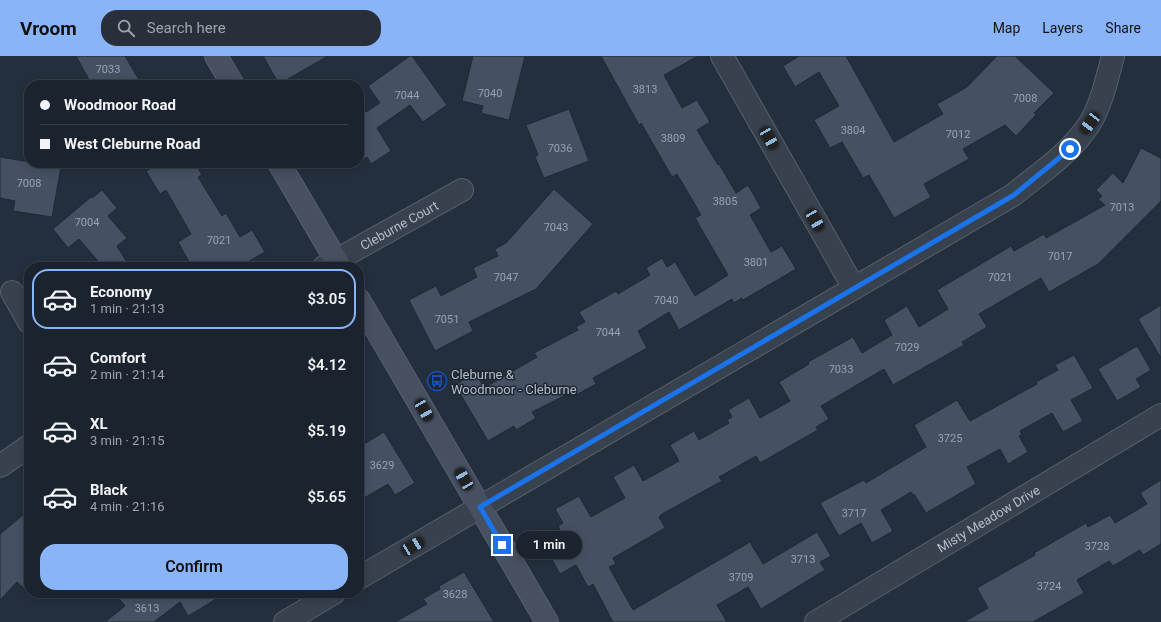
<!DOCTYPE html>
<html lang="en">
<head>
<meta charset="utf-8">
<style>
  body { margin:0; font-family:Roboto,sans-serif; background:#282f3a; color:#f1f3f6; height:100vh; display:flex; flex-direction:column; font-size:15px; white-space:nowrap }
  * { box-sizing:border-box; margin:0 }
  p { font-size:13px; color:#a0a4aa }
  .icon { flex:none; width:22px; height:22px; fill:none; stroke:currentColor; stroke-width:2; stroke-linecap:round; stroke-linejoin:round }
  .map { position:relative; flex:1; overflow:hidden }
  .drawer { position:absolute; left:24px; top:206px; width:340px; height:336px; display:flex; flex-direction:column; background:#1b232e; border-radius:16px; box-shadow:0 2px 10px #0003,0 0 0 1px #39404a }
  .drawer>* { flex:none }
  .top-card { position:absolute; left:24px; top:24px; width:340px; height:88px; border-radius:16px; box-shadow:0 2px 10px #0003,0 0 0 1px #39404a; display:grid; align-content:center; height:88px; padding:0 16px; background:#1b232e }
  .end { position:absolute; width:18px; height:18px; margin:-9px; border:5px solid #1a73e8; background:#fff; box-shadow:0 0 0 2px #fff }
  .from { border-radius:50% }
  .bubble { position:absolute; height:28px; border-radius:14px; background:#1b232e; box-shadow:0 2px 10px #0003,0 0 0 1px #39404a; font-size:13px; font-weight:600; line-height:28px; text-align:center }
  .car { position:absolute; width:12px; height:24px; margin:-12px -6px; border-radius:5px; box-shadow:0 0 3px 1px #0007; background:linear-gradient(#222 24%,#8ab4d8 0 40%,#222 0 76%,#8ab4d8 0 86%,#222 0) }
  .top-card b { display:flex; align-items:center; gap:14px; height:38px; font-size:15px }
  .top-card b+b { border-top:1px solid #39404a }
  .top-card i { width:10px; height:10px; background:#f1f3f6 }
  ul { padding:7px 0 0; list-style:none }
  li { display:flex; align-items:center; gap:12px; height:60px; margin:0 8px 6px; padding:0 8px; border:2px solid transparent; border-radius:16px }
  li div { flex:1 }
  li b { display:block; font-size:15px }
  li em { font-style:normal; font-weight:600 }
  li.current { border-color:#8ab4f8 }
  li>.icon { width:36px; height:36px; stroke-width:1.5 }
  .action { display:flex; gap:8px; margin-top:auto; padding:8px 16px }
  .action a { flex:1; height:46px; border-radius:16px; background:#8ab4f8; color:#111; font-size:16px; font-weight:600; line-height:46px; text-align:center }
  header { display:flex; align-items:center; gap:24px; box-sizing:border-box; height:56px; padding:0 20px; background:#8ab4f8; color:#111 }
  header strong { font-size:19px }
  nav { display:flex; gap:22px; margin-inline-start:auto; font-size:14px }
  .search { width:280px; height:36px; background:#282f3a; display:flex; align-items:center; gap:10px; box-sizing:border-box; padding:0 14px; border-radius:16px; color:#a0a4aa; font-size:15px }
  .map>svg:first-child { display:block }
  .building { fill:#455162; stroke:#1f2835 }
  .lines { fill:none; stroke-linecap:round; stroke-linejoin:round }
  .street-casing { stroke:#565f6c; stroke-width:24 }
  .secondary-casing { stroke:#565f6c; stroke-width:24 }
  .street { stroke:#38414e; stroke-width:22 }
  .secondary { stroke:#465061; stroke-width:22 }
  .route { stroke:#1a73e8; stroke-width:5 }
  .labels { text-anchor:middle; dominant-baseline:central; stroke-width:3; stroke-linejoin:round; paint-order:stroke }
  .number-label { font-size:11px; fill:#98a1af }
  .street-label { font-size:13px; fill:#b4bcc9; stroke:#1d2633 }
  .poi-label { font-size:13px; fill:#b4bcc9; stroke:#1d2633; text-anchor:start }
</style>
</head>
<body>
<header>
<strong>Vroom</strong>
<div class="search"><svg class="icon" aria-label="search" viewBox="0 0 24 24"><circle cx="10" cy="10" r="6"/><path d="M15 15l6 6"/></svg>Search here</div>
<nav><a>Map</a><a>Layers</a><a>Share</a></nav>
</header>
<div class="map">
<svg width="1161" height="566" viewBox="0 0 1161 566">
  <rect width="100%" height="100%" fill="#242f3e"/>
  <g class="building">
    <path d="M76,0H125L142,29H92Z"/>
    <path d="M263,0H328L279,28Z"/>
    <path d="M410,0H412L447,49L423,66L410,49L377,72L391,95L371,108L367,101L359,106V45L366,56L380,47L368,30Z"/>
    <path d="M473,0H525L509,64L481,57L483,50L462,45Z"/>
    <path d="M601,0H698L664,19L682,52L697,44L710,66L697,74L718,109L719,108L736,137L748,129L761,152L750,159L771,196L782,190L796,213L743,244L742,242L734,247L732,243L679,274L669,256L638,275L647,292L593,322L596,328L576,339L574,335L532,356L536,362L516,374L514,370L488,385L455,329L476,316L484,332L537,301L534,297L578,274L576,271L585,266L579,256L616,235L618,238L650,219L646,212L662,202L667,211L675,206L695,240L728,219L695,162L701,159L677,118L672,121L641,67L639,69Z"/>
    <path d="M799,0H846L894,86L943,58L937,48L967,31L997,0H1015L1054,37L1034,57L1036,59L1016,80L1005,69L963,93L969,103L924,128L931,141L894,162L869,119L863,122L842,86L830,92L814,64L839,50L819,16L795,31L783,10Z"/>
    <path d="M569,53L589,105L544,122L535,101L538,99L526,69Z"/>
    <path d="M1141,92L1161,102V145L1098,208L1049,236L1041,222L979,258L987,271L962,286L964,289L893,329L884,313L821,350L829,363L816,371L818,374L760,407L756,400L719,421L722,425L662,458L659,461L665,472L613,502L616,508L609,511L633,554L750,486L763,508L817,476L831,500L820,506L825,514L761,553L748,531L717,549L727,566H613L593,528L588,531L576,509L560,518L541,484L560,473L558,470L563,467L555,453L579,440L591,461L625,442L613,421L634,409L643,425L679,405L670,389L694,375L699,384L729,367L727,364L732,361L728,354L749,342L760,362L790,345L779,326L809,308L808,306L853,281L862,297L892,279L884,264L907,250L919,271L948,253L937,234L1011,190L1014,195L1044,178L1046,182L1105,149L1098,143L1102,140L1096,134L1113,117L1123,127Z"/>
    <path d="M0,101L61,111L52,161L13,155L15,145L0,142Z"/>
    <path d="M160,107H195L202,119L198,121L222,160L226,157L240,181L252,174L265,196L239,211H192L178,186L191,178L166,134L160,138L146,115Z"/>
    <path d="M554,133L593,168L536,233L469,266L473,275L435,295L409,244L436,230L441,240L477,221L473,212L498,200L495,193L506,187Z"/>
    <path d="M102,134L117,152L108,160L127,182L117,190L130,211H103L79,183L68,192L53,173L91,141L92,142Z"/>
    <path d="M1161,249V302L1138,263Z"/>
    <path d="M1137,290L1151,314L1136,323L1141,331L1117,345L1098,313Z"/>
    <path d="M1074,299L1093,332L1071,344L1083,365L1063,376L1052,357L1020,375L1022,379L1019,380L1028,396L1008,408L1000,393L967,411L976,428L926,457L914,438L913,439L911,436L881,454L893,475L872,487L861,467L839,480L820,447L864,424L866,427L926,391L914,369L957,344L970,365L1037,328L1036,326L1058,314L1055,309Z"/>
    <path d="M384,376L415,427L395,439L388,428L359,445V391Z"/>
    <path d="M1161,424V488L1143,499L1140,494L1113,510L1109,505L1077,524L1084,537L1033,566H964L988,552L977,532L1035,499L1034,497L1086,467L1088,471L1110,459L1115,467L1147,448L1140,437Z"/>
    <path d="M29,454V537L17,526L0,544V478Z"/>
    <path d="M464,516L494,566H395L427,548L423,543L440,533L439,530Z"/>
    <path d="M114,537H226L188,560L180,546L154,566H105L125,550Z"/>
  </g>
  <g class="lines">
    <defs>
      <g id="street">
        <path d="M722,0L854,232"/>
        <path id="s1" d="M324,211L462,134"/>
        <path d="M12,236L29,266"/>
        <path d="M0,410L29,390"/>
        <path d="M359,522L1013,139C1040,117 1071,97 1090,67C1102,47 1107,22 1113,0"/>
        <path d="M285,566L334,537"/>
        <path id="s2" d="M816,566L1161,359"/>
      </g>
      <g id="secondary">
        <path d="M216,0L233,29"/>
        <path d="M279,107L340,211"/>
        <path d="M359,244L547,566"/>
      </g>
    </defs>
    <use href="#street" class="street-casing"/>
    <use href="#secondary" class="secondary-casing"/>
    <use href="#street" class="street"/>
    <use href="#secondary" class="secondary"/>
  </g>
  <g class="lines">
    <path class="route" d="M502,489L480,451L1014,139L1070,93"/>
  </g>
  <defs>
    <symbol id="bus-ring" viewBox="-11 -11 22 22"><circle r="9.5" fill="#1d2633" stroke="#1a4fb4" stroke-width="1.5"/><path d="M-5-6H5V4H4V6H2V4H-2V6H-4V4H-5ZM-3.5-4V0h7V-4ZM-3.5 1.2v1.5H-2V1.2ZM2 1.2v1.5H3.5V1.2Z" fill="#1a4fb4"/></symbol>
  </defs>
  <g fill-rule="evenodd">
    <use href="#bus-ring" x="426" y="314" width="22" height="22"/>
  </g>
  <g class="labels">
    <g class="number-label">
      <text x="108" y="13">7033</text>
      <text x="645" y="33">3813</text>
      <text x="490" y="37">7040</text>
      <text x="407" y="39">7044</text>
      <text x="1025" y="42">7008</text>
      <text x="853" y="74">3804</text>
      <text x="958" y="78">7012</text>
      <text x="673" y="82">3809</text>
      <text x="560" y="92">7036</text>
      <text x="29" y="127">7008</text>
      <text x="725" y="145">3805</text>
      <text x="1122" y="151">7013</text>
      <text x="87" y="166">7004</text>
      <text x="556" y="171">7043</text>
      <text x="219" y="184">7021</text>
      <text x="1060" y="200">7017</text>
      <text x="756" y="206">3801</text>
      <text x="506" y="221">7047</text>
      <text x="1000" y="221">7021</text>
      <text x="666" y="244">7040</text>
      <text x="447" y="263">7051</text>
      <text x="608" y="276">7044</text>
      <text x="907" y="291">7029</text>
      <text x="841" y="313">7033</text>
      <text x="950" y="382">3725</text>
      <text x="382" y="409">3629</text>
      <text x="854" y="457">3717</text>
      <text x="1097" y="490">3728</text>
      <text x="803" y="503">3713</text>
      <text x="741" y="521">3709</text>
      <text x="1049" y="530">3724</text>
      <text x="455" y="538">3628</text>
      <text x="147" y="552">3613</text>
    </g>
    <g class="street-label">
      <text stroke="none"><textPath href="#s1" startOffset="86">Cleburne Court</textPath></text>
      <text stroke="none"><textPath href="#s2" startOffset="201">Misty Meadow Drive</textPath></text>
    </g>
    <g class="poi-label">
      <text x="451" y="318">Cleburne &amp;<tspan x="451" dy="15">Woodmoor - Cleburne</tspan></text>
    </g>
  </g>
</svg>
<i class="end from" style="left:1070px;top:93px"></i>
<i class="end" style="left:502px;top:489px"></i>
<div class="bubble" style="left:516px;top:475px;width:66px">1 min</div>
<i class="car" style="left:1090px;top:67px;rotate:217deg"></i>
<i class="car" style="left:769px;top:82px;rotate:150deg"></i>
<i class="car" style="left:815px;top:164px;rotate:150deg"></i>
<i class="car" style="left:424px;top:354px;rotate:150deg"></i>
<i class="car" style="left:464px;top:423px;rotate:330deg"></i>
<i class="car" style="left:413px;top:490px;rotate:59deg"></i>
<div class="top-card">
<b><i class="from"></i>Woodmoor Road</b>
<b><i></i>West Cleburne Road</b>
</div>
<section class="drawer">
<ul>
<li class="current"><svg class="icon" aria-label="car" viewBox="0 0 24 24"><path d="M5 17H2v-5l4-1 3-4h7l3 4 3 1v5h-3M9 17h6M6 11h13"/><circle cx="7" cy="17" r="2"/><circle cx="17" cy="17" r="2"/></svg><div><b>Economy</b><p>1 min · 21:13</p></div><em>$3.05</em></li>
<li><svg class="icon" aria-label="car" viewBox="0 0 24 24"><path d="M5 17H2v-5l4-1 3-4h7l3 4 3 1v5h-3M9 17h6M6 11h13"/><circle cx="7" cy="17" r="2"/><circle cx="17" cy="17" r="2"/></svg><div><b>Comfort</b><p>2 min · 21:14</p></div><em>$4.12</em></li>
<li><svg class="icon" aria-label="car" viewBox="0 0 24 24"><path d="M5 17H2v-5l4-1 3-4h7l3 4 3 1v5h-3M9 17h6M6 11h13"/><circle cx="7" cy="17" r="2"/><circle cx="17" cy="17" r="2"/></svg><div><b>XL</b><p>3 min · 21:15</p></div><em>$5.19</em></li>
<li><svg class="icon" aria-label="car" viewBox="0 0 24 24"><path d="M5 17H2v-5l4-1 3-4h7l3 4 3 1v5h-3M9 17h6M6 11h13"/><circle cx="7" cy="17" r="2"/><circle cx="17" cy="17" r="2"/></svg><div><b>Black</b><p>4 min · 21:16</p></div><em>$5.65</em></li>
</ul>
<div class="action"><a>Confirm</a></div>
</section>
</div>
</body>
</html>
